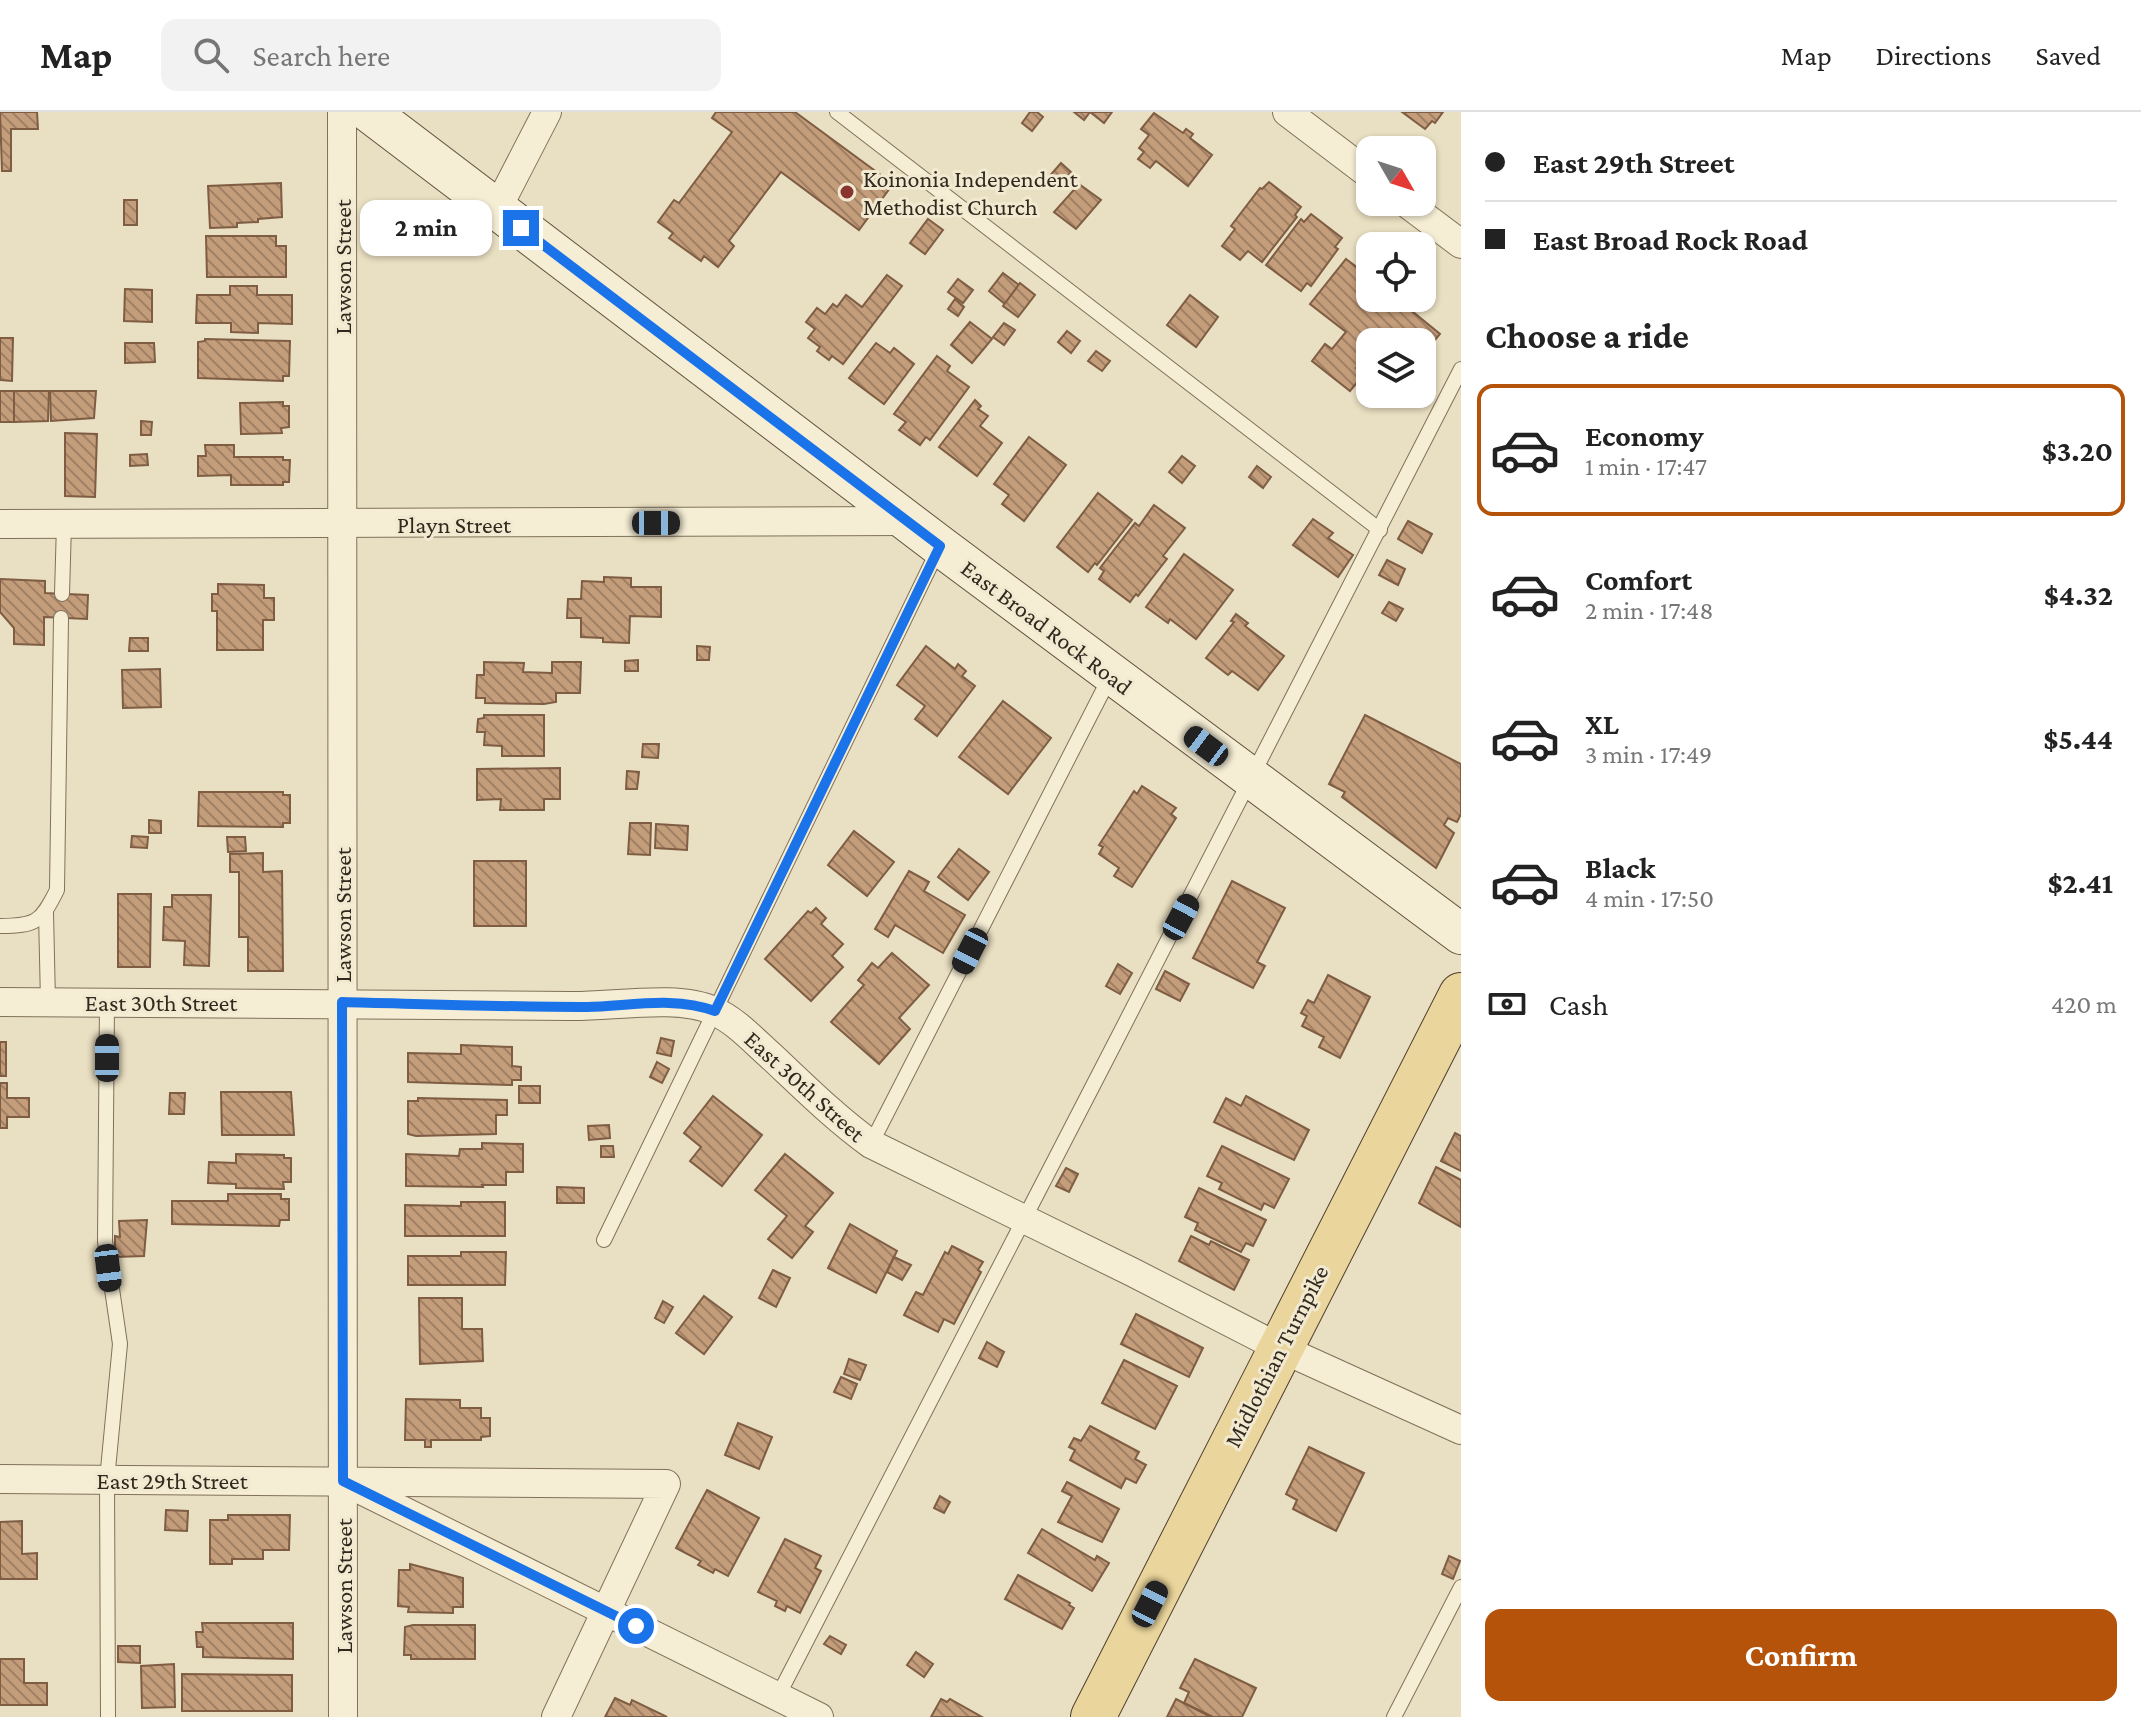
<!DOCTYPE html>
<html lang="en">
<head>
<meta charset="utf-8">
<style>
  body { margin:0; font-family:"Crimson Pro",serif; background:#f2f2f2; color:#222; height:100vh; display:flex; flex-direction:column; font-size:30px; white-space:nowrap }
  * { box-sizing:border-box; margin:0 }
  p { font-size:26px; color:#767676 }
  .icon { flex:none; width:44px; height:44px; fill:none; stroke:currentColor; stroke-width:2; stroke-linecap:round; stroke-linejoin:round }
  .map { position:relative; flex:1; overflow:hidden }
  .details { display:flex; flex-direction:column; background:#fff; width:680px }
  .details>* { flex:none }
  .guide { display:grid; align-content:center; height:176px; padding:0 24px; background:#fff }
  .needle { width:52px; rotate:129deg }
  .fabs { position:absolute; left:1356px; top:24px; display:grid; gap:16px }
  .fabs a { display:grid; place-items:center; width:80px; height:80px; border-radius:16px; background:#fff; box-shadow:0 2px 6px #0004; font-size:40px }
  .end { position:absolute; width:36px; height:36px; margin:-18px; border:10px solid #1a73e8; background:#fff; box-shadow:0 0 0 4px #fff }
  .from { border-radius:50% }
  .bubble { position:absolute; height:56px; border-radius:16px; background:#fff; box-shadow:0 2px 6px #0004; font-size:26px; font-weight:700; line-height:56px; text-align:center }
  .car { position:absolute; width:24px; height:48px; margin:-24px -12px; border-radius:10px; box-shadow:0 0 6px 2px #0007; background:linear-gradient(#222 24%,#8ab4d8 0 40%,#222 0 76%,#8ab4d8 0 86%,#222 0) }
  .guide b { display:flex; align-items:center; gap:28px; height:76px; font-size:30px }
  .guide b+b { border-top:2px solid #e0e0e0 }
  .guide i { width:20px; height:20px; background:#222 }
  ul { padding:0; list-style:none }
  li { display:flex; align-items:center; gap:24px; height:132px; margin:0 16px 12px; padding:0 8px; border:4px solid transparent; border-radius:16px }
  li div { flex:1 }
  li b { display:block; font-size:30px }
  li em { font-style:normal; font-weight:700 }
  li.current { border-color:#b45309 }
  li>.icon { width:72px; height:72px; stroke-width:1.5 }
  h2 { padding:0 24px; font-size:36px; line-height:96px }
  .pay { display:flex; align-items:center; gap:20px; height:88px; padding:0 24px; font-size:30px }
  .pay p { margin-inline-start:auto }
  .button { display:flex; gap:16px; margin-top:auto; padding:16px 24px }
  .button a { flex:1; height:92px; border-radius:16px; background:#b45309; color:#fff; font-size:32px; font-weight:700; line-height:92px; text-align:center }
  header { display:flex; align-items:center; gap:48px; box-sizing:border-box; height:112px; padding:0 40px; background:#fff; border-bottom:2px solid #e0e0e0 }
  header strong { font-size:38px }
  nav { display:flex; gap:44px; margin-inline-start:auto; font-size:28px }
  .search { width:560px; height:72px; background:#f2f2f2; display:flex; align-items:center; gap:20px; box-sizing:border-box; padding:0 28px; border-radius:16px; color:#767676; font-size:30px }
  main { display:flex; flex:1; min-height:0 }
  .map>svg:first-child { display:block }
  .building { fill:url(#building-back-hatch); stroke:#7e5d43; stroke-width:2 }
  .lines { fill:none; stroke-linecap:round; stroke-linejoin:round }
  .service-casing { stroke:#81715b; stroke-width:16 }
  .minor-casing { stroke:#81715b; stroke-width:30 }
  .secondary-casing { stroke:#63523e; stroke-width:42 }
  .primary-casing { stroke:#4f3f2f; stroke-width:46 }
  .service { stroke:#f5edd4; stroke-width:14 }
  .minor { stroke:#f5edd4; stroke-width:28 }
  .secondary { stroke:#f5edd4; stroke-width:40 }
  .primary { stroke:#ead59c; stroke-width:44 }
  .route { stroke:#1a73e8; stroke-width:10 }
  .poi-dot { fill:#8a3430; stroke:#f1e9d0; stroke-width:3 }
  .labels { text-anchor:middle; dominant-baseline:central; stroke-width:6; stroke-linejoin:round; paint-order:stroke }
  .poi-label { font-size:24px; fill:#32281e; stroke:#f1e9d0; text-anchor:start }
  .street-label { font-size:24px; fill:#32281e; stroke:#f1e9d0 }
</style>
</head>
<body>
<header>
<strong>Map</strong>
<div class="search"><svg class="icon" aria-label="search" viewBox="0 0 24 24"><circle cx="10" cy="10" r="6"/><path d="M15 15l6 6"/></svg>Search here</div>
<nav><a>Map</a><a>Directions</a><a>Saved</a></nav>
</header>
<main>
<div class="map">
<svg width="1461" height="1605" viewBox="0 0 1461 1605">
  <defs>
    <pattern id="building-back-hatch" width="6" height="6" patternUnits="userSpaceOnUse" patternTransform="scale(2)"><rect width="6" height="6" fill="#c49d7b"/><path d="M-1 5l2 2M0 0l6 6M5-1l2 2" fill="none" stroke="#a08064"/></pattern>
  </defs>
  <rect width="100%" height="100%" fill="#e9dfc2"/>
  <g class="building">
    <path d="M0,0H37L38,17H11V59H2Z"/>
    <path d="M716,0H795L893,72L859,118L781,60L729,129L734,134L718,155L704,144L701,149L669,126L673,121L658,110L674,88L679,91L732,20L712,6Z"/>
    <path d="M1030,0H1037L1043,5L1032,19L1022,11Z"/>
    <path d="M1074,0H1112L1104,11L1090,0L1084,8Z"/>
    <path d="M1402,0H1443L1435,11L1432,9L1425,17Z"/>
    <path d="M1154,1L1183,21L1186,17L1193,22L1190,26L1212,43L1188,74L1156,49L1150,56L1138,47L1144,40L1139,36L1149,23L1141,17Z"/>
    <path d="M1061,51L1071,60L1058,75L1048,66Z"/>
    <path d="M1269,70L1301,95L1295,103L1297,105L1262,150L1248,139L1240,148L1222,134L1235,117L1231,114L1260,76L1262,77Z"/>
    <path d="M281,71L282,105L258,107V110L237,111V115L210,116L208,74Z"/>
    <path d="M1079,72L1101,88L1076,117L1054,100Z"/>
    <rect x="124" y="88" width="13" height="25"/>
    <path d="M1311,102L1342,126L1335,135L1338,137L1311,174L1307,171L1301,179L1266,153L1301,107L1304,110Z"/>
    <path d="M928,107L943,118L925,142L910,131Z"/>
    <path d="M206,124H276V134H286V165H207Z"/>
    <path d="M1346,147L1370,165V186H1396L1440,222L1422,244V230H1370V255L1362,249L1356,256L1364,262L1350,279L1312,249L1325,232L1332,237L1346,220L1310,192Z"/>
    <path d="M1003,161L1019,173L1005,192L989,179Z"/>
    <path d="M887,163L902,174L843,252L832,244L829,248L817,239L820,235L808,226L815,217L806,210L817,196L825,202L833,192L837,195L846,183L862,195Z"/>
    <path d="M958,167L973,178L963,191L948,180Z"/>
    <path d="M1020,171L1035,183L1018,205L1003,194Z"/>
    <path d="M230,174H257V183H292V212L258,211V221L231,220V211H196L197,183H230Z"/>
    <path d="M125,177L152,178V210L124,209Z"/>
    <path d="M1190,183L1218,205L1196,235L1167,213Z"/>
    <path d="M955,187L964,195L958,204L948,197Z"/>
    <path d="M970,210L992,227L972,251L951,233Z"/>
    <path d="M1004,211L1015,218L1004,233L993,225Z"/>
    <path d="M1067,219L1080,229L1071,241L1058,230Z"/>
    <path d="M0,226H13L12,269L0,268Z"/>
    <path d="M205,227L290,229L289,264H283V269L198,266V230L205,229Z"/>
    <path d="M125,231H154L155,250L125,251Z"/>
    <path d="M876,231L890,241L894,236L914,252L884,292L849,266Z"/>
    <path d="M1096,239L1110,249L1102,259L1088,249Z"/>
    <path d="M937,244L950,254L947,259L969,275L930,328L926,325L920,333L899,318L906,310L894,302Z"/>
    <rect x="0" y="279" width="14" height="31"/>
    <path d="M14,279H49L48,309L14,310Z"/>
    <path d="M50,279H96L94,306L51,309Z"/>
    <path d="M975,288L981,294L978,297L988,304L980,314L1002,331L977,364L939,335Z"/>
    <path d="M283,290V294H289V315L281,316L282,321L241,322L240,291Z"/>
    <path d="M141,309L152,310L151,323H141Z"/>
    <path d="M65,321L97,322L95,385L65,384Z"/>
    <path d="M1029,325L1066,353L1024,409L1002,392L1009,383L994,372Z"/>
    <path d="M205,333H234V345H283V348H290L289,370H283V373H231V363L198,364V344H206Z"/>
    <path d="M147,342L148,353L130,354V343Z"/>
    <path d="M1182,344L1195,354L1182,371L1169,360Z"/>
    <path d="M1257,354L1271,365L1263,376L1249,365Z"/>
    <path d="M1098,381L1132,408L1097,453L1095,451L1088,460L1057,435Z"/>
    <path d="M1154,393L1185,416L1163,444L1167,447L1138,484L1136,482L1130,490L1099,467L1104,459L1100,456L1135,411L1139,414Z"/>
    <path d="M1313,407L1333,421L1328,426L1353,443L1338,465L1293,433Z"/>
    <path d="M1408,409L1432,422L1422,441L1398,427Z"/>
    <path d="M1184,442L1233,478L1196,527L1170,507L1168,511L1146,495Z"/>
    <path d="M1387,448L1405,457L1398,473L1379,463Z"/>
    <path d="M604,465L631,466V475H661V505L630,504L629,531L603,530V526L581,525V506H567L568,487H581L582,469L604,470Z"/>
    <path d="M0,467L45,469V481L88,483L87,507L44,505V533L14,532V516L0,500Z"/>
    <path d="M218,472L264,473V486H274V508H263V538H217V499H212V482H218Z"/>
    <path d="M1389,490L1403,497L1396,509L1382,501Z"/>
    <path d="M1236,502L1248,511L1245,514L1284,544L1258,578L1232,559L1228,563L1206,546L1234,510L1231,509Z"/>
    <path d="M130,526H148V539H129Z"/>
    <path d="M697,534L710,535L709,548H697Z"/>
    <path d="M926,534L955,557L958,552L966,559L962,564L975,574L937,624L915,607L925,594L897,573Z"/>
    <path d="M638,548V559H625V549Z"/>
    <path d="M484,550L524,551L523,560L552,561V550H581L580,581H556V590L544,592L485,591V586H476L477,563H484Z"/>
    <path d="M160,557L161,595L123,596L122,558Z"/>
    <path d="M1003,589L1051,626L1008,682L959,645Z"/>
    <path d="M484,603H544V644H502V634L484,633L485,620H477L478,607L484,606Z"/>
    <path d="M1365,603L1461,652V702L1457,710L1448,706L1444,713L1454,721L1436,756L1342,685L1345,680L1329,672Z"/>
    <path d="M643,632H659L658,646L642,645Z"/>
    <path d="M560,656V687H544V698H500L501,687L477,688V657Z"/>
    <path d="M627,659L639,660L637,677H626Z"/>
    <path d="M1142,674L1176,696L1171,702L1176,706L1132,775L1114,764L1119,756L1099,742L1103,735L1099,733L1134,679L1137,682Z"/>
    <path d="M199,680H283V683H290V711H283V715L198,714Z"/>
    <path d="M149,708L161,709V721H149Z"/>
    <path d="M630,711H651L650,743L628,742Z"/>
    <path d="M656,712L688,714L687,738L655,736Z"/>
    <path d="M854,719L894,750L867,784L828,753Z"/>
    <path d="M132,724L148,725L147,736L131,735Z"/>
    <path d="M227,725H245L246,739L228,740Z"/>
    <path d="M959,737L989,760L968,788L938,765Z"/>
    <path d="M263,741V760L282,759L283,859H248V825H239V760H230V742Z"/>
    <rect x="474" y="749" width="52" height="65"/>
    <path d="M909,759L929,770L924,779L965,803L943,841L895,813L888,825L875,817Z"/>
    <path d="M1232,769L1285,796L1257,850L1265,854L1253,876L1193,846Z"/>
    <path d="M118,782H151L150,855H118Z"/>
    <path d="M172,783H211L209,854L184,853L185,829L163,828L164,795H172Z"/>
    <path d="M816,796L826,806L821,812L843,832L832,844L843,855L811,889L765,847L808,799L811,801Z"/>
    <path d="M892,841L929,873L899,906L910,917L879,952L831,910L864,873L858,868L872,851L878,856Z"/>
    <path d="M1118,852L1132,861L1120,882L1106,874Z"/>
    <path d="M1165,859L1189,872L1180,889L1156,877Z"/>
    <path d="M1328,863L1370,885L1340,946L1319,935L1324,925L1302,914L1307,904L1301,901L1308,888L1314,891Z"/>
    <path d="M661,926L674,929L671,944L657,941Z"/>
    <rect x="0" y="930" width="6" height="34"/>
    <path d="M461,933L512,935V954L521,955V968H512V973L408,970V941L461,942Z"/>
    <path d="M657,950L669,957L662,971L650,965Z"/>
    <path d="M0,971H7V986H29V1005H7V1016H0Z"/>
    <rect x="519" y="974" width="21" height="17"/>
    <path d="M221,980H291L294,1023H222Z"/>
    <path d="M170,981H185L184,1002H169Z"/>
    <path d="M713,984L762,1023L722,1074L690,1049L701,1035L684,1021Z"/>
    <path d="M1246,984L1309,1018L1294,1048L1214,1010L1226,986L1241,994Z"/>
    <path d="M418,986L507,988V1003H496V1022L416,1024L408,1022V989H418Z"/>
    <path d="M609,1013L610,1026L589,1028L588,1014Z"/>
    <path d="M1455,1021L1461,1024V1059L1441,1049Z"/>
    <path d="M482,1031L523,1032V1060H506V1073H482L483,1075L406,1074V1042L459,1044L460,1037H482Z"/>
    <path d="M601,1034H613L614,1045H601Z"/>
    <path d="M1222,1034L1289,1067L1274,1096L1264,1091L1261,1098L1219,1077L1222,1071L1207,1064Z"/>
    <path d="M236,1042L284,1043V1046H291V1070H283L284,1077L236,1076V1072L208,1071L209,1050L236,1051Z"/>
    <path d="M785,1042L833,1081L805,1114L813,1120L792,1146L768,1127L787,1104L755,1078Z"/>
    <path d="M1436,1055L1461,1068V1115L1419,1091Z"/>
    <path d="M1066,1056L1078,1062L1069,1080L1056,1074Z"/>
    <path d="M557,1075L584,1076V1091H557Z"/>
    <path d="M1199,1076L1266,1108L1253,1134L1246,1131L1241,1140L1195,1118L1198,1111L1185,1105Z"/>
    <path d="M228,1082H281V1087H289V1108H280L279,1114L172,1112V1089H228Z"/>
    <path d="M461,1090H505V1124H405V1093L461,1094Z"/>
    <path d="M147,1108L144,1144L115,1145V1124L120,1125L119,1109Z"/>
    <path d="M850,1112L897,1139L876,1181L828,1156Z"/>
    <path d="M1191,1124L1209,1133L1211,1129L1249,1148L1234,1178L1179,1149Z"/>
    <path d="M952,1134L983,1150L978,1158L981,1160L954,1212L944,1207L938,1220L904,1203L916,1180L923,1183L945,1140L948,1142Z"/>
    <path d="M461,1140H506L505,1173H408V1144H461Z"/>
    <path d="M894,1145L911,1153L902,1168L887,1160Z"/>
    <path d="M773,1158L790,1166L776,1195L759,1186Z"/>
    <path d="M704,1184L732,1205L704,1242L676,1221Z"/>
    <path d="M419,1186H462V1217H482L483,1249L420,1252Z"/>
    <path d="M663,1189L673,1195L664,1211L655,1206Z"/>
    <path d="M1136,1202L1203,1236L1189,1265L1121,1232Z"/>
    <path d="M987,1230L1004,1240L997,1255L979,1246Z"/>
    <path d="M849,1247L866,1253L860,1268L844,1262Z"/>
    <path d="M1124,1248L1177,1274L1155,1317L1102,1291Z"/>
    <path d="M841,1265L857,1272L851,1287L834,1280Z"/>
    <path d="M406,1287L460,1288V1296H481V1306H490V1324L481,1325V1328H431V1335H425V1328H405Z"/>
    <path d="M738,1311L772,1325L759,1357L725,1343Z"/>
    <path d="M1090,1314L1139,1340L1135,1347L1146,1353L1136,1371L1126,1366L1121,1376L1070,1348L1075,1338L1069,1335L1074,1326L1081,1329Z"/>
    <path d="M1309,1335L1364,1361L1336,1419L1293,1397L1297,1388L1286,1382Z"/>
    <path d="M1067,1370L1119,1397L1102,1430L1058,1410L1072,1384L1062,1379Z"/>
    <path d="M707,1378L759,1406L728,1464L715,1457L713,1461L698,1453L701,1449L676,1436Z"/>
    <path d="M940,1384L950,1390L944,1401L934,1396Z"/>
    <path d="M166,1398L188,1399L187,1419L165,1418Z"/>
    <path d="M228,1403H290L289,1438H263V1447H232V1452H210V1408H228Z"/>
    <path d="M22,1409V1442L37,1441V1467H0V1410Z"/>
    <path d="M1042,1417L1095,1448L1097,1444L1109,1451L1092,1479L1028,1441Z"/>
    <path d="M785,1427L821,1444L815,1456L821,1459L800,1501L787,1494L785,1499L775,1494L777,1489L758,1480Z"/>
    <path d="M1449,1444L1460,1449L1453,1467L1442,1462Z"/>
    <path d="M410,1452L463,1466V1495H453V1501L408,1500L409,1495L398,1494L399,1458H410Z"/>
    <path d="M1018,1463L1070,1491L1069,1493L1074,1496L1062,1517L1005,1487Z"/>
    <path d="M202,1511H293V1547L203,1545V1535H197L196,1520H203Z"/>
    <path d="M413,1513H475V1547H411V1543H404L405,1515Z"/>
    <path d="M830,1524L846,1533L841,1542L824,1532Z"/>
    <path d="M118,1534H140V1551L118,1550Z"/>
    <path d="M916,1540L933,1552L924,1565L907,1553Z"/>
    <path d="M0,1547H24V1571H47V1593H0Z"/>
    <path d="M1195,1547L1256,1576L1242,1605H1213L1184,1591L1189,1580L1180,1576Z"/>
    <path d="M174,1552L175,1595L142,1596L141,1554Z"/>
    <path d="M182,1562L292,1563V1599H182Z"/>
    <path d="M615,1586L630,1593L632,1588L667,1605H605Z"/>
    <path d="M941,1587L947,1590L950,1587L982,1605H931Z"/>
    <path d="M1176,1587L1211,1605H1167Z"/>
  </g>
  <g class="lines">
    <defs>
      <g id="service">
        <path d="M837,0L1380,418"/>
        <path d="M62,482L64,412"/>
        <path d="M46,801L48,890"/>
        <path d="M0,814C36,814 41,810 57,778L61,506"/>
        <path d="M107,890L105,1129L120,1232L107,1368L108,1605"/>
        <path d="M871,1032L1111,563"/>
        <path d="M604,1128L938,438"/>
        <path d="M778,1584C1004,1141 1237,701 1461,257"/>
        <path d="M1394,1605L1461,1475"/>
      </g>
      <g id="minor">
        <path d="M342,0L343,1605"/>
        <path d="M1287,0L1370,63"/>
        <path d="M1405,90L1461,132"/>
        <path d="M497,97L547,0"/>
        <path d="M0,412L908,409"/>
        <path d="M0,890C190,890 380,891 570,894C611,895 678,882 714,899C736,909 753,928 771,944C803,974 835,1006 871,1032L1132,1160L1280,1236L1461,1318"/>
        <path d="M0,1367L666,1372L556,1605"/>
        <path d="M351,1373L819,1605"/>
      </g>
      <path id="secondary" d="M369,0L940,434L1461,822"/>
      <path id="primary" d="M1093,1605L1461,883"/>
    </defs>
    <use href="#service" class="service-casing"/>
    <use href="#minor" class="minor-casing"/>
    <use href="#secondary" class="secondary-casing"/>
    <use href="#primary" class="primary-casing"/>
    <use href="#service" class="service"/>
    <use href="#minor" class="minor"/>
    <use href="#secondary" class="secondary"/>
    <use href="#primary" class="primary"/>
  </g>
  <g class="lines">
    <path class="route" d="M521,116L940,434L715,899C674,884 630,894 587,895C506,895 424,892 342,890L343,1369L636,1514"/>
  </g>
  <circle class="poi-dot" cx="847" cy="80" r="8"/>
  <g class="labels">
    <g class="poi-label">
      <text x="863" y="66">Koinonia Independent<tspan x="863" dy="28">Methodist Church</tspan></text>
    </g>
    <g class="street-label">
      <text transform="translate(342 155) rotate(-90)">Lawson Street</text>
      <text x="454" y="412">Playn Street</text>
      <text transform="translate(1047 515) rotate(37)">East Broad Rock Road</text>
      <text transform="translate(342 803) rotate(-90)">Lawson Street</text>
      <text x="161" y="890">East 30th Street</text>
      <text transform="translate(805 974) rotate(42)">East 30th Street</text>
      <text transform="translate(1276 1244) rotate(-63)">Midlothian Turnpike</text>
      <text x="172" y="1368">East 29th Street</text>
      <text transform="translate(343 1474) rotate(-90)">Lawson Street</text>
    </g>
  </g>
</svg>
<div class="fabs">
<a><svg class="needle" viewBox="-14 -14 28 28"><path d="M0-13l5 13h-10z" fill="#e53935"/><path d="M0 13l5-13h-10z" fill="#767676"/></svg></a>
<a><svg class="icon" aria-label="locate" viewBox="0 0 24 24"><circle cx="12" cy="12" r="6"/><path d="M12 2v4M12 18v4M2 12h4M18 12h4"/></svg></a>
<a><svg class="icon" aria-label="layers" viewBox="0 0 24 24"><path d="M12 4l9 5-9 5-9-5zM3 14l9 5 9-5"/></svg></a>
</div>
<i class="end from" style="left:636px;top:1514px"></i>
<i class="end" style="left:521px;top:116px"></i>
<div class="bubble" style="left:360px;top:88px;width:132px">2 min</div>
<i class="car" style="left:656px;top:411px;rotate:90deg"></i>
<i class="car" style="left:1206px;top:634px;rotate:307deg"></i>
<i class="car" style="left:1181px;top:805px;rotate:28deg"></i>
<i class="car" style="left:970px;top:839px;rotate:207deg"></i>
<i class="car" style="left:107px;top:946px;rotate:0deg"></i>
<i class="car" style="left:108px;top:1156px;rotate:173deg"></i>
<i class="car" style="left:1150px;top:1492px;rotate:27deg"></i>
</div>
<section class="details">
<div class="guide">
<b><i class="from"></i>East 29th Street</b>
<b><i></i>East Broad Rock Road</b>
</div>
<h2>Choose a ride</h2>
<ul>
<li class="current"><svg class="icon" aria-label="car" viewBox="0 0 24 24"><path d="M5 17H2v-5l4-1 3-4h7l3 4 3 1v5h-3M9 17h6M6 11h13"/><circle cx="7" cy="17" r="2"/><circle cx="17" cy="17" r="2"/></svg><div><b>Economy</b><p>1 min · 17:47</p></div><em>$3.20</em></li>
<li><svg class="icon" aria-label="car" viewBox="0 0 24 24"><path d="M5 17H2v-5l4-1 3-4h7l3 4 3 1v5h-3M9 17h6M6 11h13"/><circle cx="7" cy="17" r="2"/><circle cx="17" cy="17" r="2"/></svg><div><b>Comfort</b><p>2 min · 17:48</p></div><em>$4.32</em></li>
<li><svg class="icon" aria-label="car" viewBox="0 0 24 24"><path d="M5 17H2v-5l4-1 3-4h7l3 4 3 1v5h-3M9 17h6M6 11h13"/><circle cx="7" cy="17" r="2"/><circle cx="17" cy="17" r="2"/></svg><div><b>XL</b><p>3 min · 17:49</p></div><em>$5.44</em></li>
<li><svg class="icon" aria-label="car" viewBox="0 0 24 24"><path d="M5 17H2v-5l4-1 3-4h7l3 4 3 1v5h-3M9 17h6M6 11h13"/><circle cx="7" cy="17" r="2"/><circle cx="17" cy="17" r="2"/></svg><div><b>Black</b><p>4 min · 17:50</p></div><em>$2.41</em></li>
</ul>
<div class="pay"><svg class="icon" aria-label="cash" viewBox="0 0 24 24"><path d="M3 7h18v10H3z"/><circle cx="12" cy="12" r="2"/></svg>Cash<p>420 m</p></div>
<div class="button"><a>Confirm</a></div>
</section>
</main>
</body>
</html>
